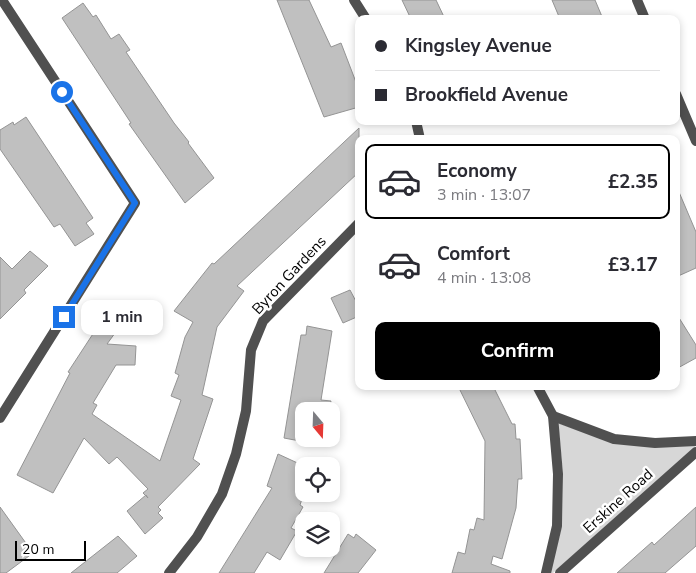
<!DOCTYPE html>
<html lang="en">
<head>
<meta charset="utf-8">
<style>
  body { margin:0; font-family:"Nunito Sans",sans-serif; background:#f2f2f3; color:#2b2b33; height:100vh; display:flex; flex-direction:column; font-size:19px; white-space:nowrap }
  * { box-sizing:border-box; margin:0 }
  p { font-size:16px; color:#7c7c81 }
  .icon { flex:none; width:28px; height:28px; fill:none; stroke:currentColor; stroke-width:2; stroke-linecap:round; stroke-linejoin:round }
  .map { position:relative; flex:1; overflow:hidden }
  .panel { position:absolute; left:355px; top:135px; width:325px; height:255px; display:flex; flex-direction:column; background:#fff; border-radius:10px; box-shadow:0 2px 8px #0003 }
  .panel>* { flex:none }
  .guide { position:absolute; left:355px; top:15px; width:325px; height:110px; border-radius:10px; box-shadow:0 2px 8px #0003; display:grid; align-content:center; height:110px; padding:0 20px; background:#fff }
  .needle { width:32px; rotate:161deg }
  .tools { position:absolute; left:295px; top:402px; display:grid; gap:10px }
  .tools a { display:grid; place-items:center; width:45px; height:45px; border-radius:10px; background:#fff; box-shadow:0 2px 8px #0003; font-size:25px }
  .scale { position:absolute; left:15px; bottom:12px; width:71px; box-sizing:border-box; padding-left:5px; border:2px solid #000; border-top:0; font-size:14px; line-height:18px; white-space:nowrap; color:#000; -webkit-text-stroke:4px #fff; paint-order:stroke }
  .end { position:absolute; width:22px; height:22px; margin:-11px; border:6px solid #1a73e8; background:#fff; box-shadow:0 0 0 2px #fff }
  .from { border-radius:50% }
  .bubble { position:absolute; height:35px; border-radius:10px; background:#fff; box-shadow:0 2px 8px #0003; font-size:16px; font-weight:700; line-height:35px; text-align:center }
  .guide b { display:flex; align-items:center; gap:18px; height:48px; font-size:19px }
  .guide b+b { border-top:1px solid #e1e1e2 }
  .guide i { width:12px; height:12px; background:#2b2b33 }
  ul { padding:9px 0 0; list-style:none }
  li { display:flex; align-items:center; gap:15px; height:75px; margin:0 10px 8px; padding:0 10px; border:2px solid transparent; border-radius:10px }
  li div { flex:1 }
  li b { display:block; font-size:19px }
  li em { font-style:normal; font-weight:700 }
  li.on { border-color:#000 }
  li>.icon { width:45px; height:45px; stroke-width:1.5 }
  .primary-button { display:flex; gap:10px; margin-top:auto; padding:10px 20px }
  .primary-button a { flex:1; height:58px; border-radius:10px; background:#000; color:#fff; font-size:20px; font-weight:700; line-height:58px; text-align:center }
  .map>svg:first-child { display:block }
  .green { fill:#d7d7d7 }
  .building { fill:#c0c0c0; stroke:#949494 }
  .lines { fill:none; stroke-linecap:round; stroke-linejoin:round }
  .minor { stroke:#505050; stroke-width:10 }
  .tertiary { stroke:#505050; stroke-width:10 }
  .route { stroke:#1a73e8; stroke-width:6 }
  .labels { text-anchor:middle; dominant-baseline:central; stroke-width:5; stroke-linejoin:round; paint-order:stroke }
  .street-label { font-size:15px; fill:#000; stroke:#fff }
</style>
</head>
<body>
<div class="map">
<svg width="696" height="573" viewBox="0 0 696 573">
  <rect width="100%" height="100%" fill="#fff"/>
  <path class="green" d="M558,423L616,444L696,446L553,573H550L562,526L563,473Z"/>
  <g class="building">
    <path d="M277,0H309L331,47L341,43L359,90V107L324,117Z"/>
    <path d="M402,0H436L445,19H411Z"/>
    <path d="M552,0H595L603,19H560Z"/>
    <path d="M83,3L93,17L96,15L111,39L119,34L130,50L126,52L174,123L189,142L188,143L214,178L185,203L129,124L131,123L62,18Z"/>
    <path d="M26,117L93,218L86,223L94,234L75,246L60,224L54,227L0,149V130L13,122L14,125Z"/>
    <path d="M359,128V172L237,286L244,291L217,327L202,395L213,399L193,459L200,464L158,507L161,510L158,513L163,518L145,534L127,511L146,495L148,498L143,493L148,489L117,457L109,464L84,438L53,493L17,475L70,373L68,372L104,317L118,329L107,344L136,346L135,365H116L93,403L97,405L92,414L160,461L181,400L171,396L179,375L175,373L185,337L193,322L174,311L212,263L214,264Z"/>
    <path d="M676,185L696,232V268L676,277Z"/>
    <path d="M30,251L48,266L24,290L26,293L0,319V257L12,269Z"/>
    <path d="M350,290L359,307V316L343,323L331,298Z"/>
    <path d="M676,313L696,345V358L676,369Z"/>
    <path d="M307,326L332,331L321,400L331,401L329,411H304V439H322L321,445L284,438L301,335H306Z"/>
    <path d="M458,386H493L512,424H515L516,439H520L522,479H518L516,508L502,559L493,556L491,564L510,571V573H452L458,552L465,554L470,529L474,530L477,518L484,520L485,441Z"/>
    <path d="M278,454L304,466V493L300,505L303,507L291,528L297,531L280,560L267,552L254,573H219L272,488L267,486Z"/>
    <path d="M0,507L33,553L6,573H0Z"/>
    <path d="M696,507V546L665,573H617L652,542L654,545Z"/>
    <path d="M348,534L354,538L356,534L376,550L358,573H324Z"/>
    <path d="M118,536L137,556L117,573H71Z"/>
  </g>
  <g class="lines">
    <g class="minor">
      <path d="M354,0L366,19"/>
      <path d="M637,0L645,19"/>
      <path d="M676,94L696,141"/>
      <path d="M416,121L420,139"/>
      <path d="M537,386L553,416L558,474L557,526L546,573"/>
      <path d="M553,416L614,439L655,443L696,441"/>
      <path d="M0,418L135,203L2,0"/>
      <path d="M169,573L197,537L222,494L236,454L246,411L251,350L263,321L359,223"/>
    </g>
    <path class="tertiary" d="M560,573L696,452"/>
  </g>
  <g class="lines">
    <path class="route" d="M62,92L135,203L64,317"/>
  </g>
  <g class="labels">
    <g class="street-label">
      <text transform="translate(289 275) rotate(-47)">Byron Gardens</text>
      <text transform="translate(618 501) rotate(-42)">Erskine Road</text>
    </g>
  </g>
</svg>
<div class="tools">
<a><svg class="needle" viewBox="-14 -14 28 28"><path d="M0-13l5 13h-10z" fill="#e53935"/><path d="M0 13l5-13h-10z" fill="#7c7c81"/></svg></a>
<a><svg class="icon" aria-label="locate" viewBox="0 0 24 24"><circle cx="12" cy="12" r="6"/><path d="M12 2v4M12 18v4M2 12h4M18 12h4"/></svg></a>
<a><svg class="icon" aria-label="layers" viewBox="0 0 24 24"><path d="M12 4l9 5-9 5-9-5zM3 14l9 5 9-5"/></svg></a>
</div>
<div class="scale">20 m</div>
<i class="end from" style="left:62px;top:92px"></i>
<i class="end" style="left:64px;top:317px"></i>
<div class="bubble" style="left:81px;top:300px;width:82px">1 min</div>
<div class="guide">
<b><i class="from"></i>Kingsley Avenue</b>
<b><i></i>Brookfield Avenue</b>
</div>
<section class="panel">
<ul>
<li class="on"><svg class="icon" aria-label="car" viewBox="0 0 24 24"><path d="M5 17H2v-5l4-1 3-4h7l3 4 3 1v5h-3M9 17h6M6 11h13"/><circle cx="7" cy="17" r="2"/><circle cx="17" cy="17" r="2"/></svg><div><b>Economy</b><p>3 min · 13:07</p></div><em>£2.35</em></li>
<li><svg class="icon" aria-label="car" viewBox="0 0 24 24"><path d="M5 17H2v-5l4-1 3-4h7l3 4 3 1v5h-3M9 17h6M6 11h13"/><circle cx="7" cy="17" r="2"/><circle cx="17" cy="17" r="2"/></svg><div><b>Comfort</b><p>4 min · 13:08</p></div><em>£3.17</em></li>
</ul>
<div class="primary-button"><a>Confirm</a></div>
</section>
</div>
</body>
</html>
